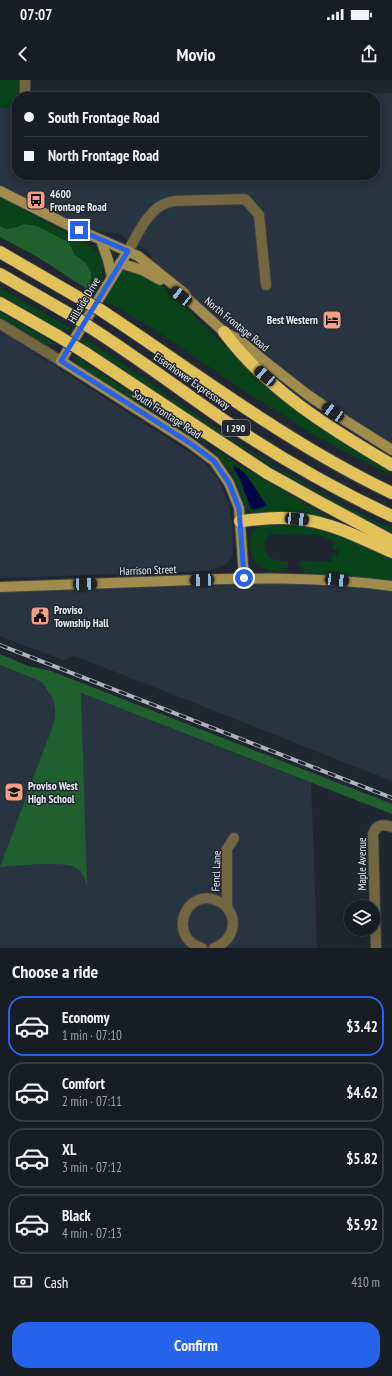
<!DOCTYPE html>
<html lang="en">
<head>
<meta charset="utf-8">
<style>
  body { margin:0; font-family:"PT Sans Narrow",sans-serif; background:#21262c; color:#f1f3f6; height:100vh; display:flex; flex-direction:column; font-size:15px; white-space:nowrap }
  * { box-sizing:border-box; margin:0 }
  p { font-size:13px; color:#9fa2a6 }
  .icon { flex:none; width:22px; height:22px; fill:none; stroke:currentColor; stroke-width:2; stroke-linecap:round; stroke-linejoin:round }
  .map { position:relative; height:868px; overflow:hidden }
  .side { display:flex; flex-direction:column; background:#181d24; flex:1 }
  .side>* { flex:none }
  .hud { position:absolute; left:12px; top:12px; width:368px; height:88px; border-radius:16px; box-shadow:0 2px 10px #0003,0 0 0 1px #363b41; display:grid; align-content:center; height:88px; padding:0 12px; background:#181d24 }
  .buttons { position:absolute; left:344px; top:820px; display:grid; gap:8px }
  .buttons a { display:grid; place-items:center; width:36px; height:36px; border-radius:50%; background:#181d24; box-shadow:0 2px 10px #0003,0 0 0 1px #363b41; font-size:20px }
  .end { position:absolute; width:18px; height:18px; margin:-9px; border:5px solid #2563eb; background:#fff; box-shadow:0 0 0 2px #fff }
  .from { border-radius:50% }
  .car { position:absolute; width:12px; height:24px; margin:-12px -6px; border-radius:5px; box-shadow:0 0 3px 1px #0007; background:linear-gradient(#222 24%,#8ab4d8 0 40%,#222 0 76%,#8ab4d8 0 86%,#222 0) }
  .hud b { display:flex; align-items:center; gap:14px; height:38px; font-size:15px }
  .hud b+b { border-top:1px solid #363b41 }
  .hud i { width:10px; height:10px; background:#f1f3f6 }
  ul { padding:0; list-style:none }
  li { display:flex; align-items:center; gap:12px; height:60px; margin:0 8px 6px; padding:0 4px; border:2px solid #363b41; border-radius:16px }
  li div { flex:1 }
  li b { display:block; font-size:15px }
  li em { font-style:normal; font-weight:800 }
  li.current { border-color:#2563eb }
  li>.icon { width:36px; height:36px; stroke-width:1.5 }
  h2 { padding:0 12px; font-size:18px; line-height:48px }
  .pay { display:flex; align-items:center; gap:10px; height:44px; padding:0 12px; font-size:15px }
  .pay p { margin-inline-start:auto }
  .primary-button { display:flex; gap:8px; margin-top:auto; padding:8px 12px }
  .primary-button a { flex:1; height:46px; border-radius:16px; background:#2563eb; color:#fff; font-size:16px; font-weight:800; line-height:46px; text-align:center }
  .status { display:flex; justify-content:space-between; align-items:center; height:28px; padding:0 20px; background:#181d24; direction:ltr }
  .status svg { height:11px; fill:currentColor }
  header { display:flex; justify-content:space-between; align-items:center; height:52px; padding:0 12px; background:#181d24; font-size:18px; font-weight:800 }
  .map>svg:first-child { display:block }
  .built { fill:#293441 }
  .green { fill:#084319 }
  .forest { fill:#20602f }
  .water { fill:#00034a }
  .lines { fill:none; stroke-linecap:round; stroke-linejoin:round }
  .minor-casing { stroke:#3c424b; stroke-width:12 }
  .secondary-casing { stroke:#3c424b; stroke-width:12 }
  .motorway-casing { stroke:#3c424b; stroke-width:14 }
  .minor { stroke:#736741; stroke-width:10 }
  .secondary { stroke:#a08c4c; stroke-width:10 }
  .motorway { stroke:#e1c15a; stroke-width:12 }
  .rail-casing { stroke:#aeb4bb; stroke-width:4 }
  .rail { stroke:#202730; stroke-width:2.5; stroke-dasharray:8; stroke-linecap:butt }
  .motorway-bridge-casing { stroke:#3c424b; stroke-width:14; stroke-linecap:butt }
  .motorway-bridge { stroke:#e1c15a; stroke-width:12 }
  .route { stroke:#2563eb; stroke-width:5 }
  .labels { text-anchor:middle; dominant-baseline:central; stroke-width:3; stroke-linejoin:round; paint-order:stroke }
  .shield { fill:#202730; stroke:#aab0b6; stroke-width:1 }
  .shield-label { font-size:10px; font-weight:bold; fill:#e5eaf0 }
  .poi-label { font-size:11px; font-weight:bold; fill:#e5eaf0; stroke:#202730; text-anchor:start }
  .street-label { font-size:11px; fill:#e5eaf0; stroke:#202730 }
</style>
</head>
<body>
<div class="status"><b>07:07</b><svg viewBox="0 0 49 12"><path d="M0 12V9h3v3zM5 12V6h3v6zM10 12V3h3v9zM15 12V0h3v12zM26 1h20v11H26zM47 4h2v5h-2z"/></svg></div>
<header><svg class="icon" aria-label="back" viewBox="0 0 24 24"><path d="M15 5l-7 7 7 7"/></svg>Movio<svg class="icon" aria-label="share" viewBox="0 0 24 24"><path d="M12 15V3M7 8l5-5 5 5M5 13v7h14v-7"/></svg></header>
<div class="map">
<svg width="392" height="868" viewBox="0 0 392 868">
  <rect width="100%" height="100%" fill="#202730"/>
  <g class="built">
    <path d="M392,13V366L273,285L153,183L149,172L119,154L99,151L65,138L0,107V28L17,27V95H375V17H281Z"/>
    <path d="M0,251L200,379L209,388L218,399L229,425L232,443L233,474L228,483L215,489L205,491L0,498Z"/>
    <path d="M271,501L327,503L392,510V701L75,576L63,580L0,556V511Z"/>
    <path d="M0,585L42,602L53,619L55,629L57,784L69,785L79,789L83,795L86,804L81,613L311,703L317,868H0Z"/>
  </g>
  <g class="green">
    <path d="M0,0H22V17H17V27L0,28Z"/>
    <path d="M347,15L345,17H281Z"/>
    <path d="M0,118L89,165L102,176L105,183H103C103,195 100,203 95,213L36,176L0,157Z"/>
    <path d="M124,190H127L148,198L163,207L184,226L233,274L391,390L389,394L341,370L306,350L243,310L157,251L104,220L121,193Z"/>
    <path d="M0,208L72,249L62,250L0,215Z"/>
    <path d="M0,232L56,264H50V265L39,262L0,238Z"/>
    <path d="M82,256C136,292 189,331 243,366C291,397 341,425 392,449V454C284,399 185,330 84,264Z"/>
    <path d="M75,276L207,364L206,365L82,288L74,278Z"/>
    <path d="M215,369L239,385L332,440V441L258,434L252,432L246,428L237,403L230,390L213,371Z"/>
    <path d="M290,443L316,447L333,453L392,478V501L304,492L300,485V481L332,482V476L338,475V470L332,469L335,462L321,455L271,454C269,456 266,459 265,461C262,469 268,478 275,480C279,481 284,481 288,481V487L284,491C276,491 267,491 260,486C247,476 244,451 262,445C270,442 281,444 290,443Z"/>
  </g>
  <g class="forest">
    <path d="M24,144L37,146L68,162L75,175L86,183L91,192V199L87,209L36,176L0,157V146C8,152 16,147 24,144Z"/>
    <path d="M0,574L28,586L51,591L392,724V734L81,613L87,806C85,800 83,792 78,789C65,780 17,786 0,787L55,640V629L53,619L42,602L0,585Z"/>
  </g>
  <path class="water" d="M235,386L245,393L267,426L252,430C245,417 243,401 233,388Z"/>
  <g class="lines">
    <defs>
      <g id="minor">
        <path d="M25,17V0"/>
        <path d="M128,171C137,156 146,134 162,125C166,123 170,122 174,121L245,119L259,135L266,205"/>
        <path d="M0,244L61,281"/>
        <path d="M227,827V769L234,758"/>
        <path d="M202,868C166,857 186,806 218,821C224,823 228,828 231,834C237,849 228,863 214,868"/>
        <path d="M376,868L373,754C377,744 383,744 392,747"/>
      </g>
      <g id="secondary">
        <path d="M0,111L68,145L138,176L184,213L190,221L224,252L238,259L272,287L308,315L346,341L392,370"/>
        <path d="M101,160L108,180L112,197"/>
        <path d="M128,171L61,281L190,363L214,381L229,403L239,428L244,498"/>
        <path d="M120,183L142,190L160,200"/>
        <path d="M0,507C56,505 112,503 167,501C243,498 317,496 392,506"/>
      </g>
      <g id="motorway">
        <path d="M0,172L88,223"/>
        <path d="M0,194L78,239"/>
        <path d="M0,223L58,256"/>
        <path d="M99,229C195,292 287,363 392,413"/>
        <path d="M88,246C137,277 183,312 231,345C282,379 336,410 392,436"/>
        <path d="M224,252C267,310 331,349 392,385"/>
        <path d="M84,272L267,393L321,423L392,461"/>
        <path d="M240,441C262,439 284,436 305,440C335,444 364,460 392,472"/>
      </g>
    </defs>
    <use href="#minor" class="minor-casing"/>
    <use href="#secondary" class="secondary-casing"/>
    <use href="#motorway" class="motorway-casing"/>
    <use href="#minor" class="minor"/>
    <use href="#secondary" class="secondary"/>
    <use href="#motorway" class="motorway"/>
    <defs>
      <path id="rail" d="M0,565L392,718"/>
    </defs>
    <use href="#rail" class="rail-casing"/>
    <use href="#rail" class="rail"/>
    <defs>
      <g id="motorway-bridge">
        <path d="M88,223L99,229"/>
        <path d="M78,239L88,246"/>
        <path d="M58,256L84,272"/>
      </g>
    </defs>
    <use href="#motorway-bridge" class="motorway-bridge-casing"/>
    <use href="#motorway-bridge" class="motorway-bridge"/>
  </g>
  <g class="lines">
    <path class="route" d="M79,150L128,171L61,281L190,363L214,381L229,403L239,428L244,498"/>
  </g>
  <defs>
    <symbol id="bus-square" viewBox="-11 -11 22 22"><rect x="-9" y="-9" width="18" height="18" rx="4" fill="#f39f85" stroke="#202730"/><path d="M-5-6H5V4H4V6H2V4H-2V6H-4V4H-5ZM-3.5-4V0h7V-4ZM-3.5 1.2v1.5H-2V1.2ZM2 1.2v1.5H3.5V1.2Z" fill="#111"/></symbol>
    <symbol id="hotel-square" viewBox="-11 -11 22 22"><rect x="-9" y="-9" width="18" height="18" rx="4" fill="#f39f85" stroke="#202730"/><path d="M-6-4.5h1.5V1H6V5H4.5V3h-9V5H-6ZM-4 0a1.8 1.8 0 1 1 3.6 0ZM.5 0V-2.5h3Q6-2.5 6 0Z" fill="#111"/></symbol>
    <symbol id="civic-square" viewBox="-11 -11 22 22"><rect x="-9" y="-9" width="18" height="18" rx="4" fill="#f39f85" stroke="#202730"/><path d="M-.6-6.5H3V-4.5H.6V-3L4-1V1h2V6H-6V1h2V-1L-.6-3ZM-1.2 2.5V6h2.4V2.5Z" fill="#111"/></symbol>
    <symbol id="school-square" viewBox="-11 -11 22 22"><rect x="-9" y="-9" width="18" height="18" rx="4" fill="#f39f85" stroke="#202730"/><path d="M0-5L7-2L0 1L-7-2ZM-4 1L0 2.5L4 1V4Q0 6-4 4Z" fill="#111"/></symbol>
  </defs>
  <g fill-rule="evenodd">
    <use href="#bus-square" x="25" y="109" width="22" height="22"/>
    <use href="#hotel-square" x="321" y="229" width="22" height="22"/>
    <use href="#civic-square" x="29" y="525" width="22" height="22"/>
    <use href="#school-square" x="3" y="701" width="22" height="22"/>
  </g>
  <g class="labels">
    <rect class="shield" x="222" y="340" width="28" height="16" rx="3"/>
    <g class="shield-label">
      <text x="236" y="348">I 290</text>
    </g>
    <g class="poi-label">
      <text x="50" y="114">4600<tspan x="50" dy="13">Frontage Road</tspan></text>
      <text x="318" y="240" text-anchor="end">Best Western</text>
      <text x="54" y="530">Proviso<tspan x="54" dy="13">Township Hall</tspan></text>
      <text x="28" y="706">Proviso West<tspan x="28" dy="13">High School</tspan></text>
    </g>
    <g class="street-label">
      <text transform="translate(84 220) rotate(-59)">Hillside Drive</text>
      <text transform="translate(237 244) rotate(39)">North Frontage Road</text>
      <text transform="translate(192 301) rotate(35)">Eisenhower Expressway</text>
      <text transform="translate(167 334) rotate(33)">South Frontage Road</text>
      <text transform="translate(148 490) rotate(-2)">Harrison Street</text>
      <text transform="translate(362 784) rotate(-90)">Maple Avenue</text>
      <text transform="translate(216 791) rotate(-88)">Fencl Lane</text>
    </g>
  </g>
</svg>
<div class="buttons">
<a><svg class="icon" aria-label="layers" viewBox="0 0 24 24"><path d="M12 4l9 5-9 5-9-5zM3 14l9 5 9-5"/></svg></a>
</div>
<i class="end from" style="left:244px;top:498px"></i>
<i class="end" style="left:79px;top:150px"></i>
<i class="car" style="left:181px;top:216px;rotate:308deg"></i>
<i class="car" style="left:265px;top:296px;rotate:311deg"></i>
<i class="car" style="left:333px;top:332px;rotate:305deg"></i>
<i class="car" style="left:297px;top:439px;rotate:96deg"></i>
<i class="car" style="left:202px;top:500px;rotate:268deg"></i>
<i class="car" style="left:337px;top:500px;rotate:96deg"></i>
<i class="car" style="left:85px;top:504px;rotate:88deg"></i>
<div class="hud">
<b><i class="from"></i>South Frontage Road</b>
<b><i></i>North Frontage Road</b>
</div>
</div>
<section class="side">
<h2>Choose a ride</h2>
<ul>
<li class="current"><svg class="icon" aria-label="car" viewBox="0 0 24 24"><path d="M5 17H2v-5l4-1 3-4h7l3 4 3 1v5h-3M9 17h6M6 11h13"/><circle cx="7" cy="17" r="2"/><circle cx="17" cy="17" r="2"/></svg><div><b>Economy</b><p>1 min · 07:10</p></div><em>$3.42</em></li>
<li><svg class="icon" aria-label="car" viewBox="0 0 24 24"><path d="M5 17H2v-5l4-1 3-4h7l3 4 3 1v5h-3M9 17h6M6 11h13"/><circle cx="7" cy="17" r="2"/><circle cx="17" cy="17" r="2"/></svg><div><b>Comfort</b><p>2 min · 07:11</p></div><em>$4.62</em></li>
<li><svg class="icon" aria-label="car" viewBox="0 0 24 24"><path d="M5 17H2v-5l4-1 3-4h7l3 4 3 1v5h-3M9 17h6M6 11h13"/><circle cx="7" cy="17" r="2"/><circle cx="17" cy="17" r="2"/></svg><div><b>XL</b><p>3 min · 07:12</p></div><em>$5.82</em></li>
<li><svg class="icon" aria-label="car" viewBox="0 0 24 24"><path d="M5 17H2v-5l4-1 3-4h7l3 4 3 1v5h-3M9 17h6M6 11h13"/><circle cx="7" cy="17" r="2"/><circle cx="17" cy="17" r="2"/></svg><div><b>Black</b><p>4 min · 07:13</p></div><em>$5.92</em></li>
</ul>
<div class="pay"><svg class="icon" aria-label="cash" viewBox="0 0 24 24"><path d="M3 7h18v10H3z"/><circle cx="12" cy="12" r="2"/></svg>Cash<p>410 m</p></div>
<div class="primary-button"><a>Confirm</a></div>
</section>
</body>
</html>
